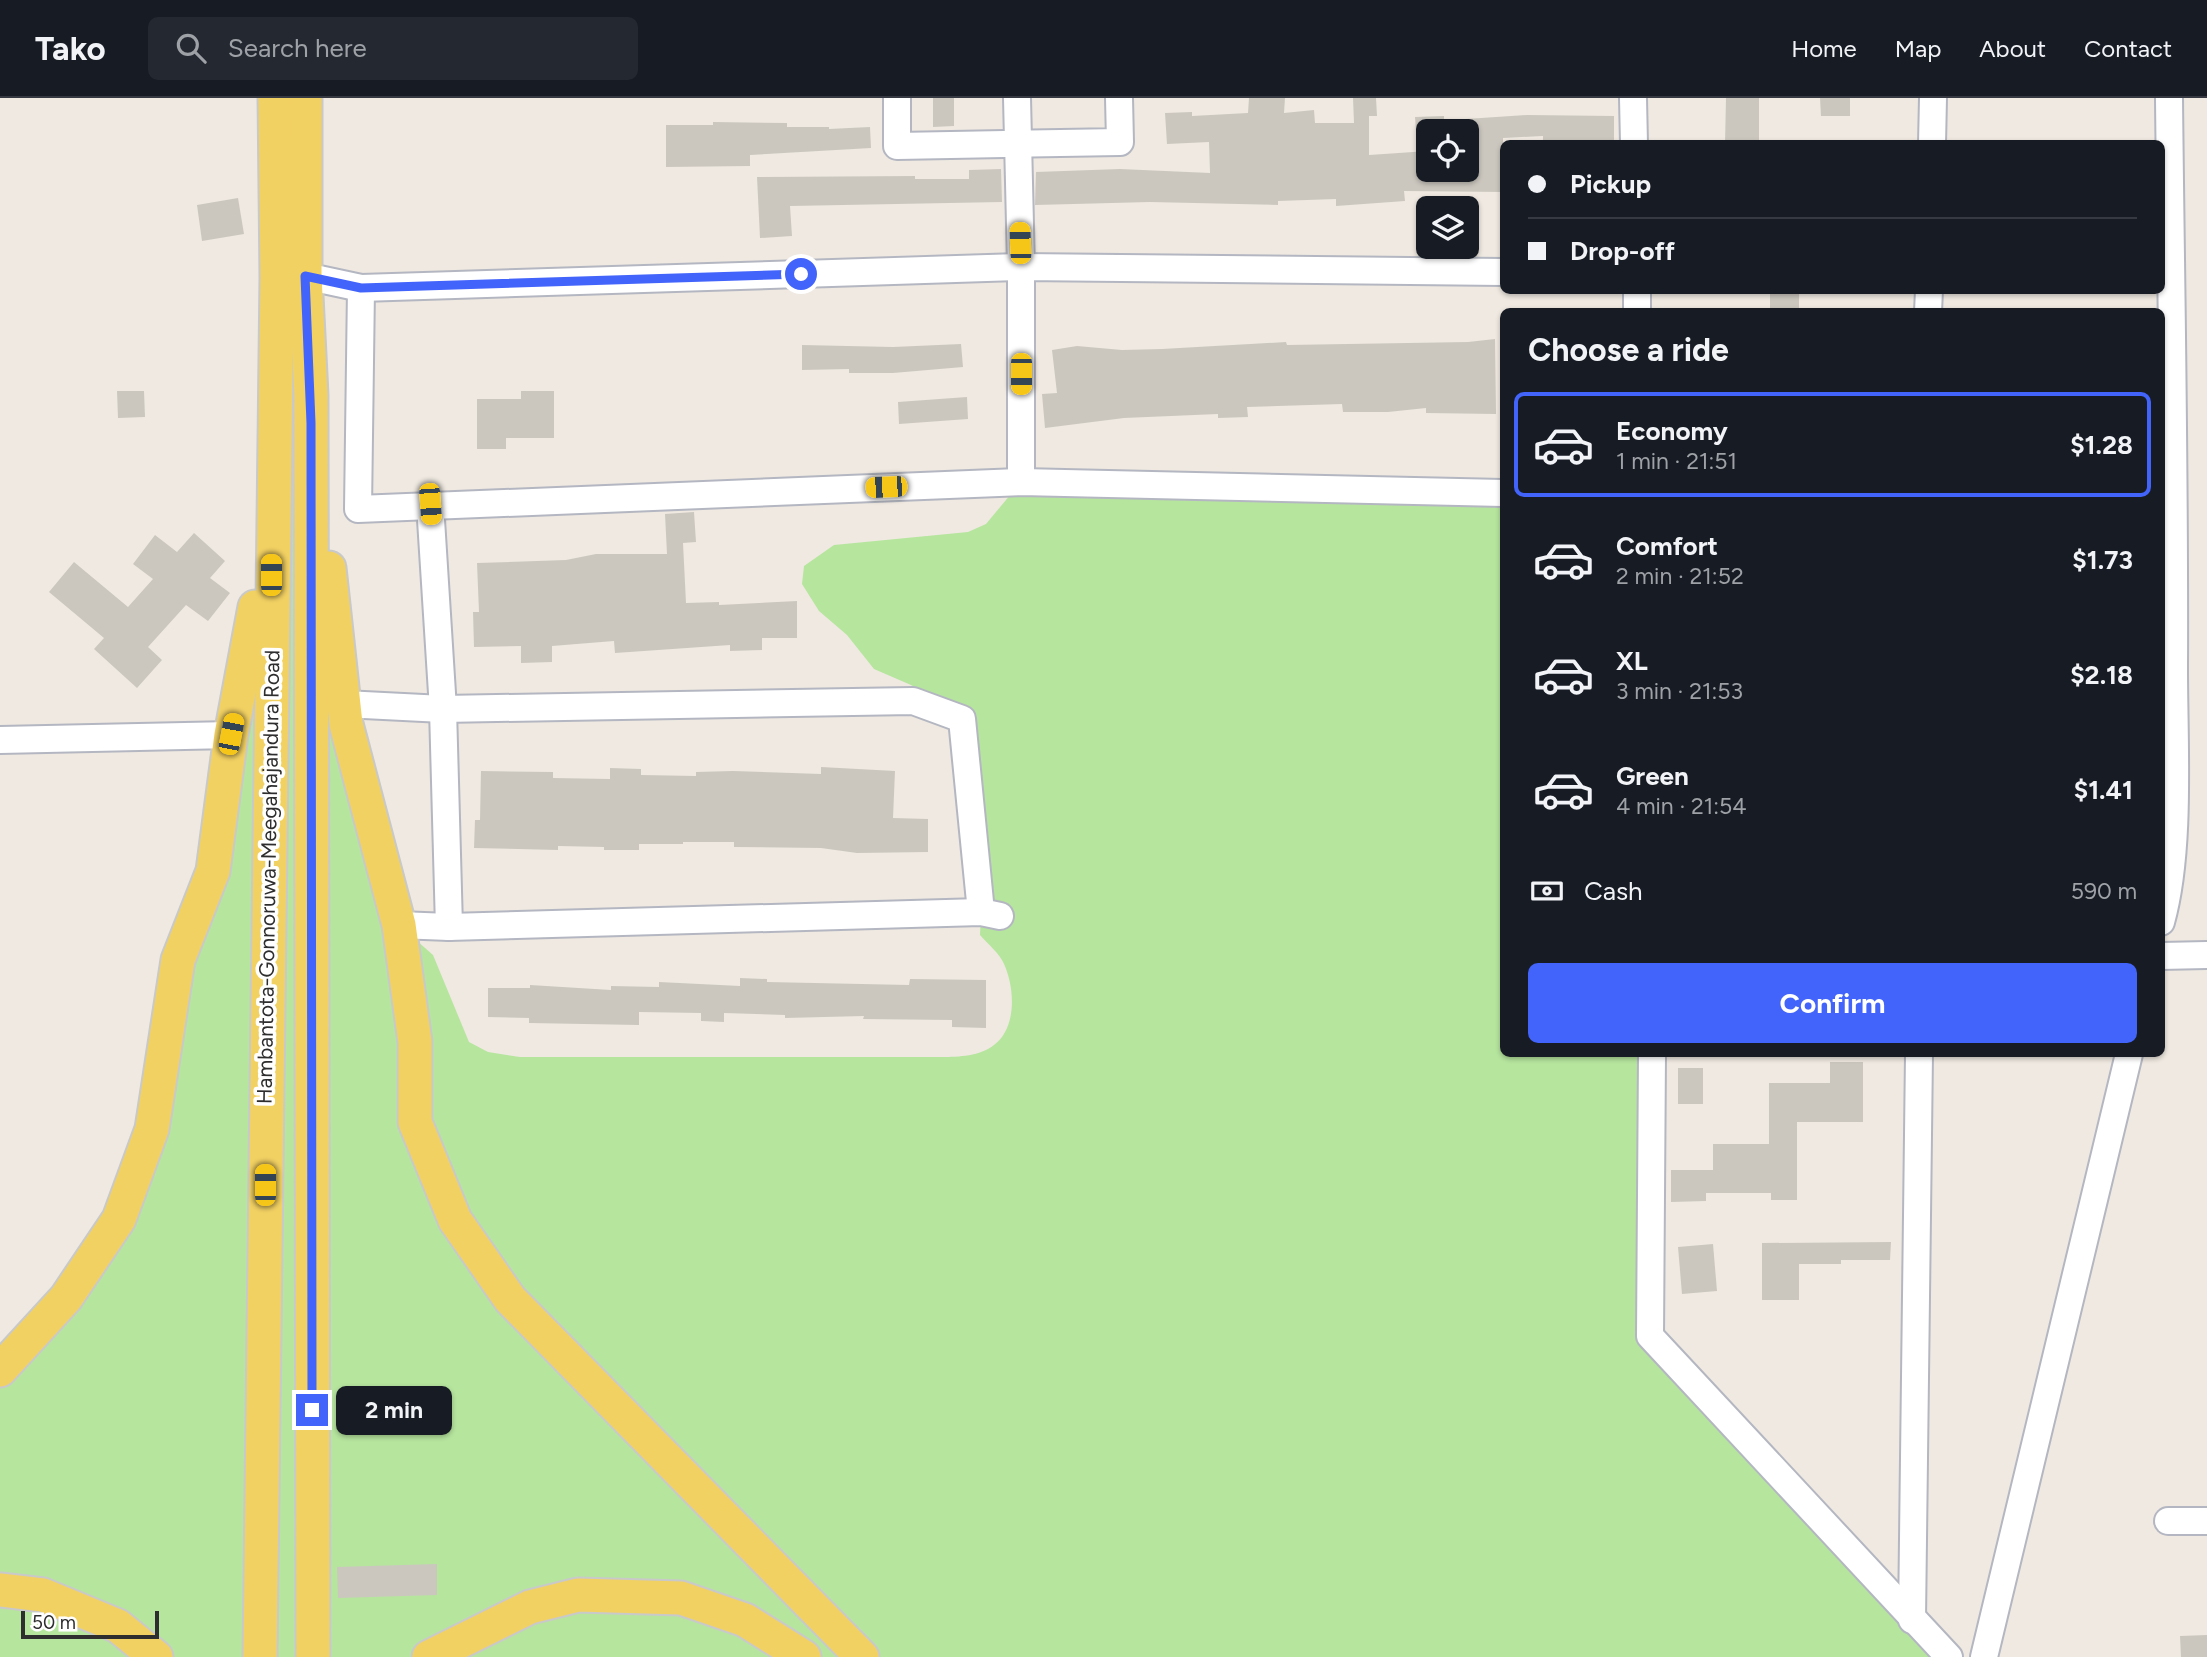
<!DOCTYPE html>
<html lang="en">
<head>
<meta charset="utf-8">
<style>
  body { margin:0; font-family:Figtree,sans-serif; background:#242831; color:#f1f3f6; height:100vh; display:flex; flex-direction:column; font-size:26px; white-space:nowrap }
  * { box-sizing:border-box; margin:0 }
  p { font-size:23px; color:#9ea1a6 }
  .icon { flex:none; width:38px; height:38px; fill:none; stroke:currentColor; stroke-width:2; stroke-linecap:round; stroke-linejoin:round }
  .map { position:relative; flex:1; overflow:hidden }
  .sheet { position:absolute; left:1500px; top:210px; width:665px; height:749px; display:flex; flex-direction:column; background:#171b24; border-radius:10px; box-shadow:0 2px 5px #0004 }
  .sheet>* { flex:none }
  .guide { position:absolute; left:1500px; top:42px; width:665px; height:154px; border-radius:10px; box-shadow:0 2px 5px #0004; display:grid; align-content:center; height:154px; padding:0 28px; background:#171b24 }
  .fabs { position:absolute; left:1416px; top:21px; display:grid; gap:14px }
  .fabs a { display:grid; place-items:center; width:63px; height:63px; border-radius:10px; background:#171b24; box-shadow:0 2px 5px #0004; font-size:35px }
  .scale { position:absolute; left:21px; bottom:18px; width:138px; box-sizing:border-box; padding-left:7px; border:4px solid #2e2e2e; border-top:0; font-size:19px; line-height:24px; white-space:nowrap; color:#2e2e2e; -webkit-text-stroke:5px #fff; paint-order:stroke }
  .end { position:absolute; width:32px; height:32px; margin:-16px; border:9px solid #4264fb; background:#fff; box-shadow:0 0 0 4px #fff }
  .from { border-radius:50% }
  .bubble { position:absolute; height:49px; border-radius:10px; background:#171b24; box-shadow:0 2px 5px #0004; font-size:23px; font-weight:700; line-height:49px; text-align:center }
  .car { position:absolute; width:21px; height:42px; margin:-21px -10px; border-radius:9px; box-shadow:0 0 5px 2px #0007; background:linear-gradient(#f5c518 24%,#345 0 40%,#f5c518 0 76%,#345 0 86%,#f5c518 0) }
  .guide b { display:flex; align-items:center; gap:24px; height:66px; font-size:26px }
  .guide b+b { border-top:2px solid #363941 }
  .guide i { width:18px; height:18px; background:#f1f3f6 }
  ul { padding:0; list-style:none }
  li { display:flex; align-items:center; gap:21px; height:105px; margin:0 14px 10px; padding:0 14px; border:4px solid transparent; border-radius:10px }
  li div { flex:1 }
  li b { display:block; font-size:26px }
  li em { font-style:normal; font-weight:700 }
  li.active { border-color:#4264fb }
  li>.icon { width:63px; height:63px; stroke-width:1.5 }
  h2 { padding:0 28px; font-size:32px; line-height:84px }
  .pay { display:flex; align-items:center; gap:18px; height:77px; padding:0 28px; font-size:26px }
  .pay p { margin-inline-start:auto }
  .action { display:flex; gap:14px; margin-top:auto; padding:14px 28px }
  .action a { flex:1; height:80px; border-radius:10px; background:#4264fb; color:#fff; font-size:28px; font-weight:700; line-height:80px; text-align:center }
  header { display:flex; align-items:center; gap:42px; box-sizing:border-box; height:98px; padding:0 35px; background:#171b24; border-bottom:2px solid #363941 }
  header strong { font-size:33px }
  nav { display:flex; gap:38px; margin-inline-start:auto; font-size:24px }
  .search { width:490px; height:63px; background:#242831; display:flex; align-items:center; gap:18px; box-sizing:border-box; padding:0 24px; border-radius:10px; color:#9ea1a6; font-size:26px }
  .map>svg:first-child { display:block }
  .green { fill:#b6e59e }
  .building { fill:#cbc7bf }
  .lines { fill:none; stroke-linecap:round; stroke-linejoin:round }
  .minor-casing { stroke:#b4b7c1; stroke-width:30 }
  .major-casing { stroke:#c9c9c9; stroke-width:37 }
  .minor { stroke:#fff; stroke-width:26 }
  .major { stroke:#f2d163; stroke-width:33 }
  .route { stroke:#4264fb; stroke-width:9 }
  .labels { text-anchor:middle; dominant-baseline:central; stroke-width:7; stroke-linejoin:round; paint-order:stroke }
  .street-label { font-size:21px; fill:#2e2e2e; stroke:#fff }
</style>
</head>
<body>
<header>
<strong>Tako</strong>
<div class="search"><svg class="icon" aria-label="search" viewBox="0 0 24 24"><circle cx="10" cy="10" r="6"/><path d="M15 15l6 6"/></svg>Search here</div>
<nav><a>Home</a><a>Map</a><a>About</a><a>Contact</a></nav>
</header>
<div class="map">
<svg width="2207" height="1559" viewBox="0 0 2207 1559">
  <rect width="100%" height="100%" fill="#efe9e1"/>
  <path class="green" d="M311,297L346,626L399,827L433,857L469,944L488,954L520,959H942C959,959 980,958 994,947C1017,930 1015,890 1004,866C1000,856 988,846 980,837L981,814L962,621L911,587L874,571L847,537L819,513L802,486L804,468L834,447L968,434L986,426L1021,384L1503,395V956H1652L1650,1238L1949,1559H0V1272L119,1121L213,772L271,421Z"/>
  <g class="building">
    <path d="M933,0H954V28L933,29Z"/>
    <path d="M1249,0H1285L1284,15L1314,12L1315,25H1354L1353,0H1376L1377,18H1369V57L1428,53V72H1466V21L1527,17L1614,18V45H1543V38L1503,40V94L1404,93L1405,103L1336,108V101L1278,103V107L1150,104L1035,107L1036,74L1120,71L1210,75L1209,44L1167,46L1165,15L1192,14V18L1248,15Z"/>
    <path d="M1726,0H1759V46H1725Z"/>
    <path d="M1820,0H1850V18H1821Z"/>
    <path d="M1444,18V33H1416L1415,19Z"/>
    <path d="M713,24L787,25V29H829V31L870,29L871,50L750,57V68L666,69V27H713Z"/>
    <path d="M1001,71L1002,104L790,108L792,138L760,140L757,79L915,78V81H969V72Z"/>
    <path d="M238,100L244,136L202,143L197,107Z"/>
    <rect x="1770" y="193" width="29" height="21"/>
    <path d="M1495,241L1496,316L1426,315V310L1388,314H1343L1342,306L1247,309L1248,319L1218,320V316L1124,320L1045,330L1042,296L1057,295L1052,252L1077,248L1122,252L1162,251L1286,244L1287,247L1468,244Z"/>
    <path d="M961,246L963,269L893,275H849V271L802,272V247L893,249Z"/>
    <path d="M117,293H144L145,319L118,320Z"/>
    <path d="M521,293H554V340H506V351H477V301H521Z"/>
    <path d="M967,299L968,321L899,326L898,304Z"/>
    <path d="M694,414L696,444L683,445L686,505L719,504V507L797,503V540H762V552L730,553V547L615,555L614,543L552,548V564L521,565V548L474,549L473,514H479L477,465L566,462L596,456H667L665,416Z"/>
    <path d="M194,435L225,463L210,480L230,495L208,523L186,507L148,549L162,562L137,590L94,551L104,540L49,494L74,464L128,509L153,481L133,466L155,437L177,454Z"/>
    <path d="M821,669L895,673L893,720L928,721V754L857,755L821,750L734,749V744H683V746H639V752H604V749L558,748V752L474,750L475,722H480L481,673L553,674V680L610,681V670L641,671V677L696,678V674L733,673L821,676Z"/>
    <path d="M740,880L767,881V884L909,887L910,881L986,882V930L952,929V922L863,921L864,918L785,920V917L724,915V924L701,923V915L639,914V927L529,925V920L488,919V890H530V887L611,892V888L659,889V884L740,888Z"/>
    <path d="M1830,964H1863V1024H1797V1102H1771V1095H1706V1103L1671,1104V1072H1713V1046H1769V985H1830Z"/>
    <rect x="1678" y="970" width="25" height="36"/>
    <path d="M1891,1144L1890,1162H1841V1166H1799V1202H1762V1145Z"/>
    <path d="M1713,1146L1717,1193L1682,1196L1678,1149Z"/>
    <path d="M437,1466V1497L338,1500L337,1469Z"/>
    <path d="M2207,1537V1559H2181L2180,1538Z"/>
  </g>
  <g class="lines">
    <defs>
      <g id="minor">
        <path d="M897,0V48L1120,44L1119,0"/>
        <path d="M1017,0L1021,169V384"/>
        <path d="M1633,0L1634,46"/>
        <path d="M1932,46L1933,0"/>
        <path d="M289,179L305,178L361,190L1021,169L1503,174"/>
        <path d="M361,190L358,411L1021,384L1503,395"/>
        <path d="M1637,214V192"/>
        <path d="M1928,214L1929,192"/>
        <path d="M430,406L443,611L449,829"/>
        <path d="M344,606L443,611L913,603L962,621L981,814"/>
        <path d="M0,642L231,637"/>
        <path d="M2161,824C2181,753 2174,647 2174,571C2175,381 2171,190 2169,0"/>
        <path d="M399,827L449,829L981,814L1000,818"/>
        <path d="M2161,858L2207,857"/>
        <path d="M1652,956L1650,1238L1949,1559"/>
        <path d="M2168,1423H2207"/>
        <path d="M1912,1522L1919,956"/>
        <path d="M1984,1559L2129,956"/>
      </g>
      <g id="major">
        <path d="M305,0V178L311,297L313,1559"/>
        <path d="M329,470L346,626L399,827L415,944V1024L455,1122L510,1201L862,1559"/>
        <path d="M0,1272L66,1200L119,1121L152,1031L178,862L213,773L231,637L255,509"/>
        <path d="M0,1492L43,1497L118,1528L156,1559"/>
        <path d="M260,1559L277,179L275,0"/>
        <path d="M429,1559L530,1509L578,1497L681,1500L745,1522L804,1559"/>
      </g>
    </defs>
    <use href="#minor" class="minor-casing"/>
    <use href="#major" class="major-casing"/>
    <use href="#minor" class="minor"/>
    <use href="#major" class="major"/>
  </g>
  <g class="lines">
    <path class="route" d="M312,1312L311,325L305,178L361,190L801,176"/>
  </g>
  <g class="labels">
    <g class="street-label">
      <text transform="translate(268 779) rotate(-89)">Hambantota-Gonnoruwa-Meegahajandura Road</text>
    </g>
  </g>
</svg>
<div class="fabs">
<a><svg class="icon" aria-label="locate" viewBox="0 0 24 24"><circle cx="12" cy="12" r="6"/><path d="M12 2v4M12 18v4M2 12h4M18 12h4"/></svg></a>
<a><svg class="icon" aria-label="layers" viewBox="0 0 24 24"><path d="M12 4l9 5-9 5-9-5zM3 14l9 5 9-5"/></svg></a>
</div>
<div class="scale">50 m</div>
<i class="end from" style="left:801px;top:176px"></i>
<i class="end" style="left:312px;top:1312px"></i>
<div class="bubble" style="left:336px;top:1288px;width:116px">2 min</div>
<i class="car" style="left:1020px;top:145px;rotate:358deg"></i>
<i class="car" style="left:1021px;top:276px;rotate:180deg"></i>
<i class="car" style="left:886px;top:389px;rotate:268deg"></i>
<i class="car" style="left:430px;top:406px;rotate:176deg"></i>
<i class="car" style="left:271px;top:477px;rotate:0deg"></i>
<i class="car" style="left:231px;top:636px;rotate:11deg"></i>
<i class="car" style="left:265px;top:1087px;rotate:0deg"></i>
<div class="guide">
<b><i class="from"></i>Pickup</b>
<b><i></i>Drop-off</b>
</div>
<section class="sheet">
<h2>Choose a ride</h2>
<ul>
<li class="active"><svg class="icon" aria-label="car" viewBox="0 0 24 24"><path d="M5 17H2v-5l4-1 3-4h7l3 4 3 1v5h-3M9 17h6M6 11h13"/><circle cx="7" cy="17" r="2"/><circle cx="17" cy="17" r="2"/></svg><div><b>Economy</b><p>1 min · 21:51</p></div><em>$1.28</em></li>
<li><svg class="icon" aria-label="car" viewBox="0 0 24 24"><path d="M5 17H2v-5l4-1 3-4h7l3 4 3 1v5h-3M9 17h6M6 11h13"/><circle cx="7" cy="17" r="2"/><circle cx="17" cy="17" r="2"/></svg><div><b>Comfort</b><p>2 min · 21:52</p></div><em>$1.73</em></li>
<li><svg class="icon" aria-label="car" viewBox="0 0 24 24"><path d="M5 17H2v-5l4-1 3-4h7l3 4 3 1v5h-3M9 17h6M6 11h13"/><circle cx="7" cy="17" r="2"/><circle cx="17" cy="17" r="2"/></svg><div><b>XL</b><p>3 min · 21:53</p></div><em>$2.18</em></li>
<li><svg class="icon" aria-label="car" viewBox="0 0 24 24"><path d="M5 17H2v-5l4-1 3-4h7l3 4 3 1v5h-3M9 17h6M6 11h13"/><circle cx="7" cy="17" r="2"/><circle cx="17" cy="17" r="2"/></svg><div><b>Green</b><p>4 min · 21:54</p></div><em>$1.41</em></li>
</ul>
<div class="pay"><svg class="icon" aria-label="cash" viewBox="0 0 24 24"><path d="M3 7h18v10H3z"/><circle cx="12" cy="12" r="2"/></svg>Cash<p>590 m</p></div>
<div class="action"><a>Confirm</a></div>
</section>
</div>
</body>
</html>
